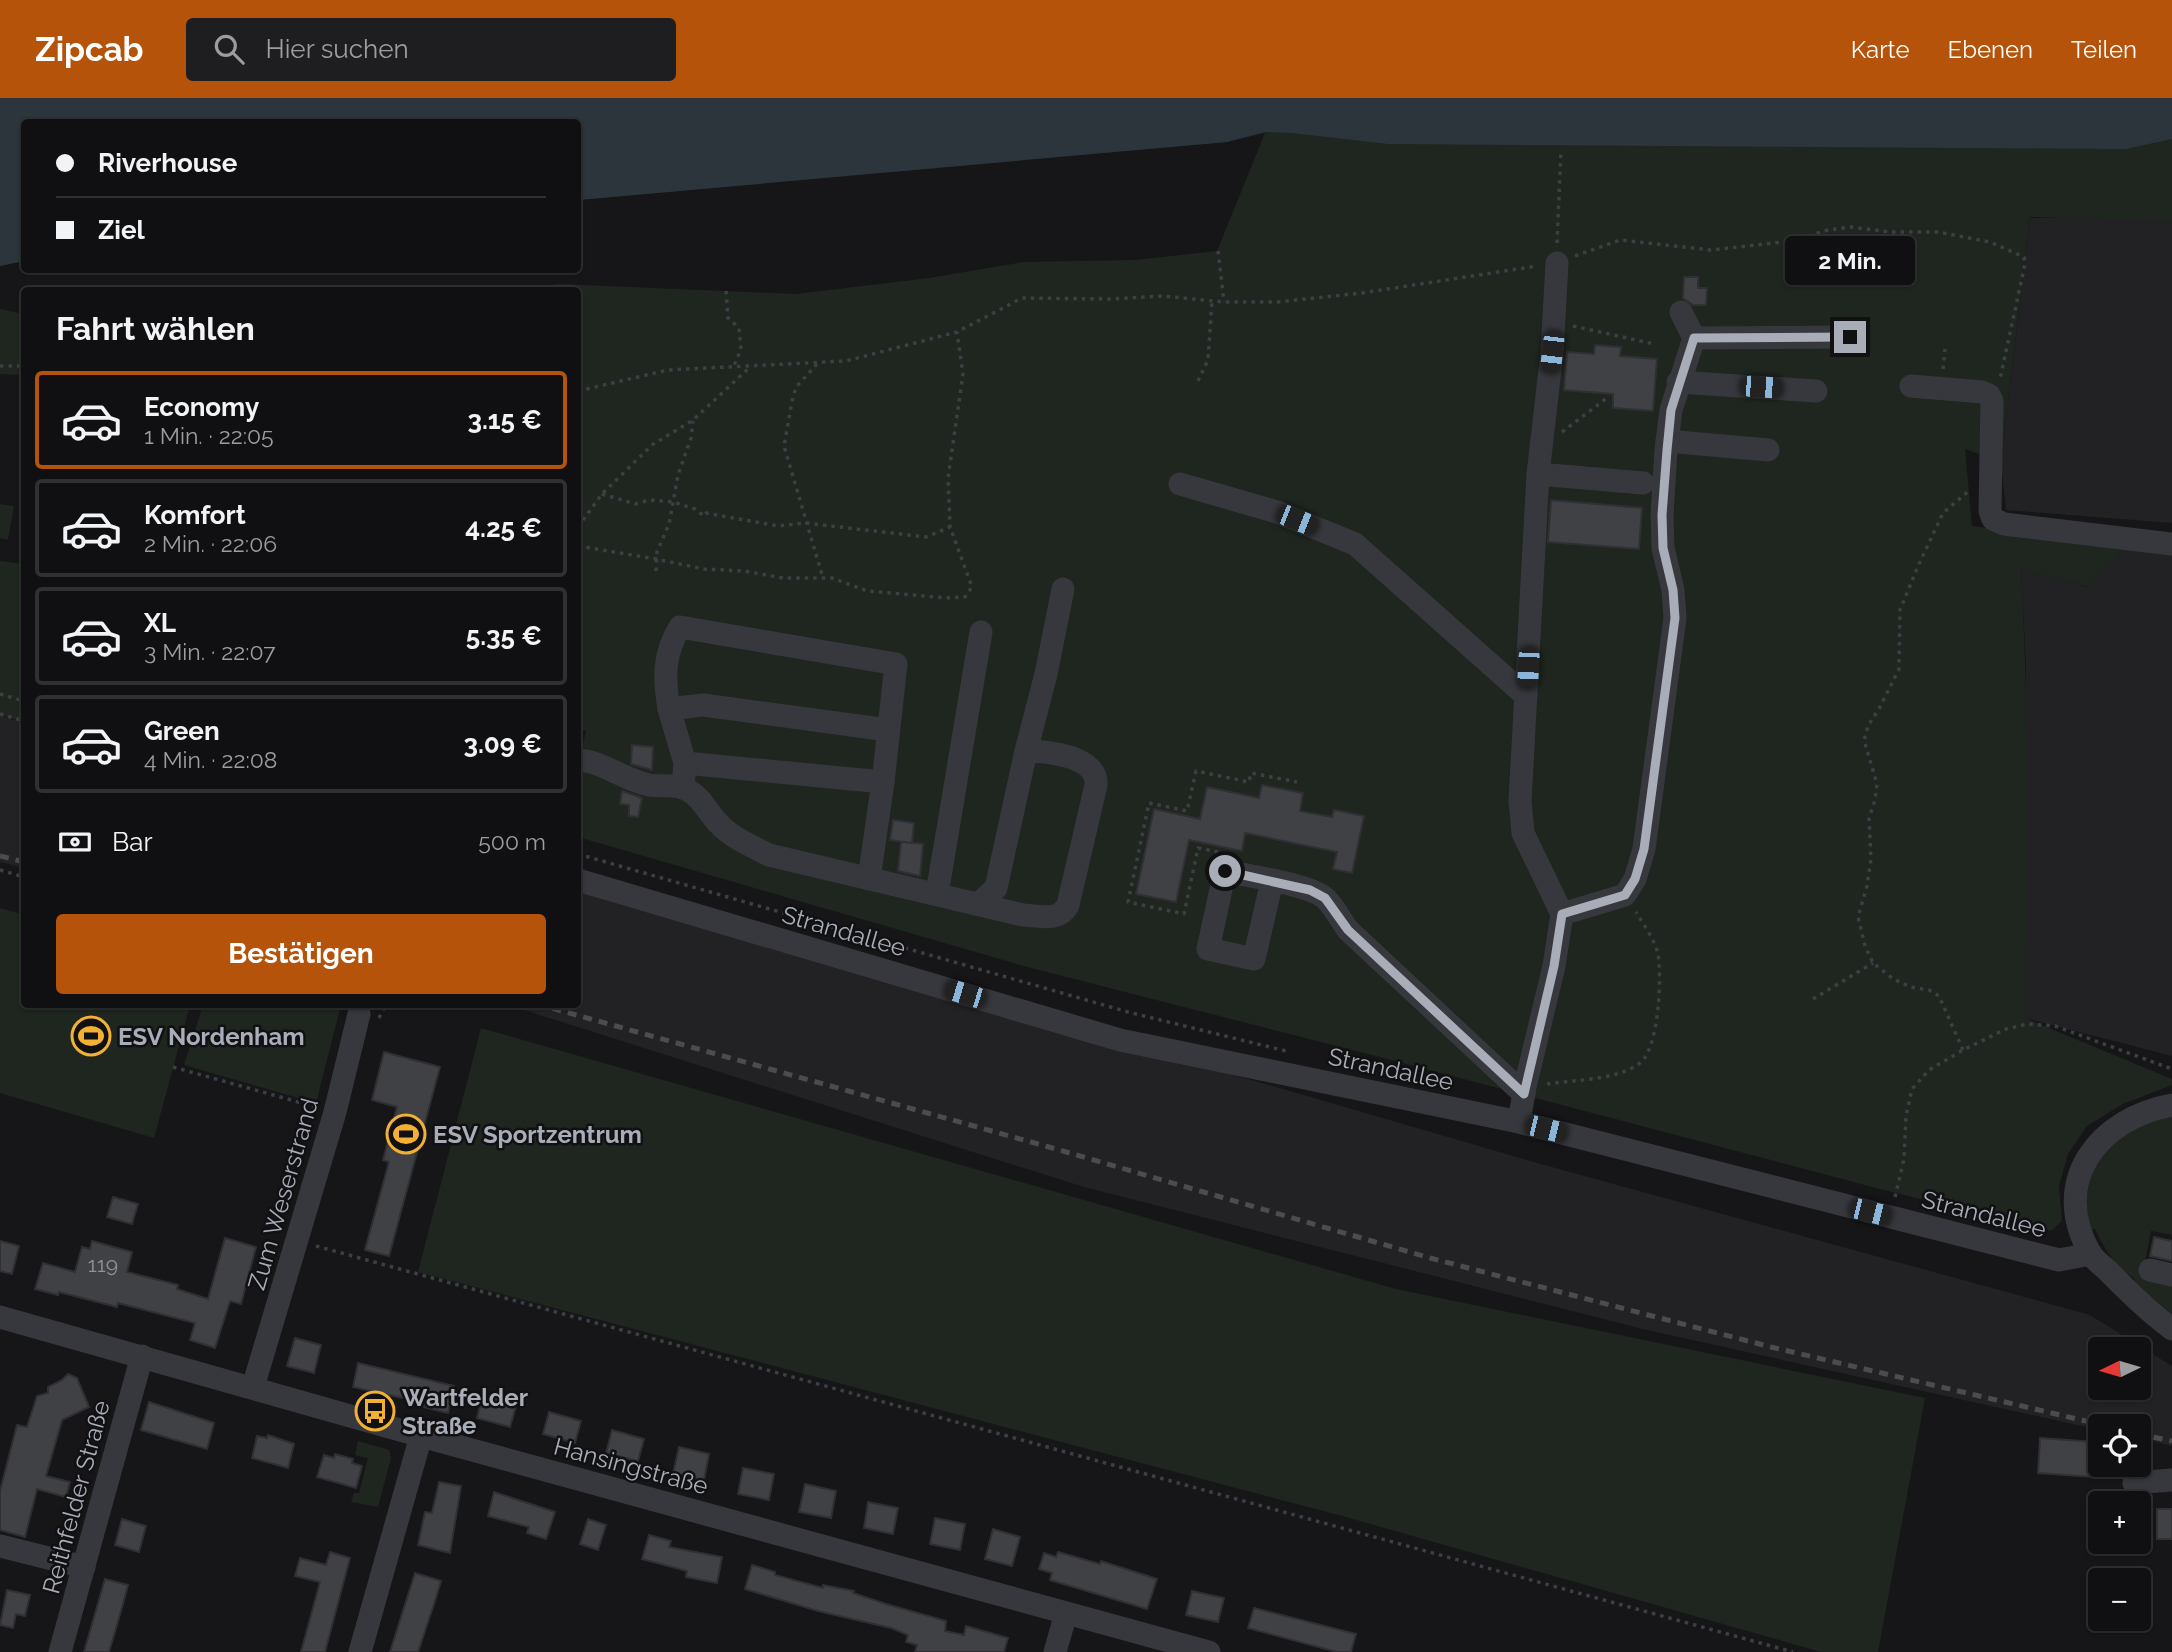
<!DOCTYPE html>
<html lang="de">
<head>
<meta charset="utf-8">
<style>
  body { margin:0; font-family:Raleway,sans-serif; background:#1e1e20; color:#f1f3f6; height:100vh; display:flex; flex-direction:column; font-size:26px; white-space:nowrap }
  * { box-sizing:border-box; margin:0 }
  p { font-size:23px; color:#9c9d9f }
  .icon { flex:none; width:38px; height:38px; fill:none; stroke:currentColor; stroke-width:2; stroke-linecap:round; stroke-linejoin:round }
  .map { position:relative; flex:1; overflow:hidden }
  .details { position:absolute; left:21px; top:189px; width:560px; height:721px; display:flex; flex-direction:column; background:#101012; border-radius:7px; box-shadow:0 2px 5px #0004,0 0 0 2px #303032 }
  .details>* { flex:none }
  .guide { position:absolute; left:21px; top:21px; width:560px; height:154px; border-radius:7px; box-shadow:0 2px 5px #0004,0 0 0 2px #303032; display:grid; align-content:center; height:154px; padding:0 35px; background:#101012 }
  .needle { width:46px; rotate:265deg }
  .fabs { position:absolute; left:2088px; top:1239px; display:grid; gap:14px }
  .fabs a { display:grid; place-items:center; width:63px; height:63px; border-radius:7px; background:#101012; box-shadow:0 2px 5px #0004,0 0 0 2px #303032; font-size:35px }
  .end { position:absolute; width:32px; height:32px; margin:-16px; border:9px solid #a8adb8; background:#111; box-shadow:0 0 0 4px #111 }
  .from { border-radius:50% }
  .bubble { position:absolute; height:49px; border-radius:7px; background:#101012; box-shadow:0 2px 5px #0004,0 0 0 2px #303032; font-size:23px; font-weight:700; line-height:49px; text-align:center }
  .car { position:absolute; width:21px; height:42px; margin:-21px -10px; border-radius:9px; box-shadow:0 0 5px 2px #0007; background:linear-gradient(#222 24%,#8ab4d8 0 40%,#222 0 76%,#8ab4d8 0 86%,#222 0) }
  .guide b { display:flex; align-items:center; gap:24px; height:66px; font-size:26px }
  .guide b+b { border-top:2px solid #303032 }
  .guide i { width:18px; height:18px; background:#f1f3f6 }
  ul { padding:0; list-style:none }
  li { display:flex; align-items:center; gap:21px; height:98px; margin:0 14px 10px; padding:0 21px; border:4px solid #303032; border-radius:7px }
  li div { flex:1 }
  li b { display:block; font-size:26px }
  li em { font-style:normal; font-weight:700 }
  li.on { border-color:#b45309 }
  li>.icon { width:63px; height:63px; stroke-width:1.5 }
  h2 { padding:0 35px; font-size:32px; line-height:84px }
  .pay { display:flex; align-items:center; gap:18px; height:77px; padding:0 35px; font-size:26px }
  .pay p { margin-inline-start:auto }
  .cta { display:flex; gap:14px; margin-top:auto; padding:14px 35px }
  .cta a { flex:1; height:80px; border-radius:7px; background:#b45309; color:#fff; font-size:28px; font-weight:700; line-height:80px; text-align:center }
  header { display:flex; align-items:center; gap:42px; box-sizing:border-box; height:98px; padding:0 35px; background:#b45309; color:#fff }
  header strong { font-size:33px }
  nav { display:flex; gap:38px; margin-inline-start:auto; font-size:24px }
  .search { width:490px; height:63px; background:#1e1e20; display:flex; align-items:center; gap:18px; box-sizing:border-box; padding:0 24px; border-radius:7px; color:#9c9d9f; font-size:26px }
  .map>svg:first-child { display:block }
  .built { fill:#222225; fill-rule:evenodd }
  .green { fill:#1e261f }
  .water { fill:#2c353c }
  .building { fill:#404145; stroke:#303034; stroke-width:2 }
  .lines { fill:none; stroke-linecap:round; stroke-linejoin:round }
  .path { stroke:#3d3f44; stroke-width:3.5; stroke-dasharray:3.5 5; stroke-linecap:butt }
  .minor { stroke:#37383d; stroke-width:23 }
  .rail { stroke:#4a4c52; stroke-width:5; stroke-dasharray:9 7; stroke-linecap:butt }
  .route { stroke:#a8adb8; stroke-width:9 }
  .labels { text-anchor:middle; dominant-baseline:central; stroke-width:5; stroke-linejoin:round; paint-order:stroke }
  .number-label { font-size:21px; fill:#8e929b }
  .street-label { font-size:24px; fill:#a8adb8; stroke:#111113 }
  .poi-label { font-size:24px; font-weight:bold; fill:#a8adb8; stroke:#111113; text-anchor:start }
</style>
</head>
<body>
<header>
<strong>Zipcab</strong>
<div class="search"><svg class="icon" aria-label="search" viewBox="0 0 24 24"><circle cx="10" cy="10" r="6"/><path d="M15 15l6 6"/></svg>Hier suchen</div>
<nav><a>Karte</a><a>Ebenen</a><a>Teilen</a></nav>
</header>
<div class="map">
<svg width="2172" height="1554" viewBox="0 0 2172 1554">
  <rect width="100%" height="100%" fill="#161618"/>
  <g class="built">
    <path d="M2030,120H2172V425L2006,412L2001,364Z"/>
    <path d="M2128,449L2172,454V958L2025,920L2026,568L2021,470L2088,489Z"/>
    <path d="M0,618L24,625V770L0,764Z"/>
    <path d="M578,786L1530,1063L2090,1217L2172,1268V1348L2139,1340L2138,1328H2100V1332L1647,1232L1084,1089L508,907L578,906ZM2100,1251H2138V1290H2100Z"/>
  </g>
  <g class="green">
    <path d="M0,0H2172V123L2030,119L2001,364L1965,351L1972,428L2128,449L2089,489L2021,471C2029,620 2030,770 2025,920L2172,981V987L2123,1006L2087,1028L2068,1056L2059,1088L2062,1123L2051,1133L1880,1091L1380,959L1031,870L578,739V671L586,632H578V192H523L559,186L796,196L929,180L1024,164L1135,162L1217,153L1265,35L1227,44L578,102V24H24V163L0,168Z"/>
    <path d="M0,211L24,216V277L0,276Z"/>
    <path d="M0,406L14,408L8,442L0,440Z"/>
    <path d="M0,463L24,466V624L0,617Z"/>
    <path d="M0,810L24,817V906L190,907L154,1040L0,995Z"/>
    <path d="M203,907H341L316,1005L184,967Z"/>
    <path d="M481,930L1396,1191L1925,1300L1878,1554H1821L1346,1419L418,1174Z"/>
    <path d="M2172,1018V1137L2151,1133L2143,1174L2172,1181V1216L2136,1187L2134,1180C2114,1169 2105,1151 2095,1131L2090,1132L2085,1113L2090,1075L2101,1054L2138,1026Z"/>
    <path d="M358,1343L389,1352L391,1360L378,1409L351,1404L354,1395H359L368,1360L355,1357Z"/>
  </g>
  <path class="water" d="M0,0H2172V41L2126,51L1388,46L1292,35L1265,34L1227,44L578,102V24H24V163L0,168Z"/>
  <g class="building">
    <path d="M1684,179H1698V190H1707L1706,207H1693L1683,200Z"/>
    <path d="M1595,247L1621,249L1620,258L1657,261L1653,313L1613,310V296L1564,292L1567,254L1594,256Z"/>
    <path d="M1551,402L1642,410L1639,451L1548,444Z"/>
    <path d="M632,647L653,649L652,672L631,666Z"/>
    <path d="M1262,687L1303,695L1300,713L1332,719L1334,712L1364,718L1352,775L1333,771L1337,754L1245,735L1242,753L1189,742L1176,804L1136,796L1154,711L1200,721L1207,689L1259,700Z"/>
    <path d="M622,693L642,700L638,719L629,718V707L620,706Z"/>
    <path d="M893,722L914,725L912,745L890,742Z"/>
    <path d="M901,744L923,746L920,778L898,773Z"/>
    <path d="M384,954L440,969L389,1158L365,1152L389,1064L383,1062L397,1009L372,1002Z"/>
    <path d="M113,1099L138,1106L132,1126L107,1119Z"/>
    <path d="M2154,1139L2172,1143V1163L2150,1158Z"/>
    <path d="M225,1140L256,1149L241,1206L230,1203L215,1250L190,1242L195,1225L118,1205L117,1209L59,1194L58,1197L35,1191L43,1165L75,1174L82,1149L90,1151L92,1143L132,1154L127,1174L178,1187L177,1191L208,1201Z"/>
    <path d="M0,1143L19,1148L12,1176L0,1173Z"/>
    <path d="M295,1240L321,1247L314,1275L287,1268Z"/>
    <path d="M358,1265L454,1288L448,1315L424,1309L425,1305L353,1289Z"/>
    <path d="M68,1276L77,1280L89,1309L62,1322L46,1378L70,1384L66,1399L37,1391L25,1439L0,1432V1393L17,1327L27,1329L37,1298L48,1295V1289L62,1282Z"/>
    <path d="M483,1296L517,1305L510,1329L477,1320Z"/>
    <path d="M149,1304L214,1325L207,1351L141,1332Z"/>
    <path d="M549,1314L581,1323L575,1345L543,1336Z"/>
    <path d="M612,1332L644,1341L638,1363L606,1355Z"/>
    <path d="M268,1337L294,1346L288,1370L252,1360L257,1338L267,1340Z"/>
    <path d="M2040,1340L2095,1344L2093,1379L2038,1375Z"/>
    <path d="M679,1349L709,1356L704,1382L673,1376Z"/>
    <path d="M335,1356L353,1361L352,1365L362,1368L356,1390L317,1379L324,1357L334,1360Z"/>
    <path d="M743,1370L774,1376L769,1402L738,1396Z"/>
    <path d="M439,1384L461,1388L450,1455L418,1447L425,1414L432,1415Z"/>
    <path d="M805,1386L836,1393L831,1420L799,1414Z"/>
    <path d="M494,1394L555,1414L546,1441L527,1435L529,1429L488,1418Z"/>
    <path d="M868,1404L898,1410L893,1436L864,1430Z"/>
    <rect x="2157" y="1411" width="15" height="30"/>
    <path d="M935,1420L965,1426L960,1452L930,1446Z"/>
    <path d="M122,1421L146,1428L139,1454L115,1447Z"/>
    <path d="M588,1421L606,1427L598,1452L580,1446Z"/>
    <path d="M993,1431L1020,1439L1012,1468L985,1461Z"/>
    <path d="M649,1437L671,1443L669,1449L722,1459L717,1485L686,1479L687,1473L642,1461Z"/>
    <path d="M330,1454L350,1460L325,1554H301L320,1484L295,1478L300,1460L326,1467Z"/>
    <path d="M1058,1454L1100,1466L1101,1463L1157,1481L1147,1511L1050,1482L1052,1475L1039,1471L1044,1455L1056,1459Z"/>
    <path d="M752,1467L775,1474V1477L823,1490V1487L854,1493L853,1495L886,1506L946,1523L945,1533L964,1537L966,1528L1008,1540L1004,1554H915L917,1547L906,1544L908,1537L891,1530L818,1513L745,1491Z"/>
    <path d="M415,1475L441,1483L434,1506L418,1554H390Z"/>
    <path d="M105,1481L128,1487L121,1513L109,1554H84Z"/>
    <path d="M7,1492L30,1497L25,1518L16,1516L13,1530L0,1527Z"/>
    <path d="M1192,1493L1224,1500L1218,1524L1186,1517Z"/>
    <path d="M1254,1510L1356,1536L1351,1554H1337L1248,1530Z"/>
  </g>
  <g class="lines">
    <g class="path">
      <path d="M1557,145L1561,52"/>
      <path d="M1218,153L1224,204"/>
      <path d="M1575,158L1620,142L1711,152L1792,143L1828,132L1851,129L1890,134H1938L1990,144L2024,159L2025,166L2000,281"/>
      <path d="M567,192L570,187"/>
      <path d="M726,193L728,220L739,230L741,251L733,270"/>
      <path d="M1573,228L1654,246"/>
      <path d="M817,266L797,288L793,298L784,348L823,480"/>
      <path d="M0,268H24"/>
      <path d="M1943,271L1945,251"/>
      <path d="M1198,283L1208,262L1212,203"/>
      <path d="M578,293L668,272L846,263L957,234L1022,200L1110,201L1162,198L1224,204H1277L1362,195L1537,168"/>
      <path d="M1562,334L1607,300"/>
      <path d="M602,396L635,406L650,402L673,404L695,411L704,418L706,415L778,428L805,425L926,439L950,429"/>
      <path d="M578,429L602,396L652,347L693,322L749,270"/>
      <path d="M578,448L656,461L704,471L744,473L783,480H832L867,493L946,500L965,499L972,489L950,429L948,380L963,276L957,234"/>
      <path d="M656,473L657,454L669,426L678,377L691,340L693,323"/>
      <path d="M0,596L24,603"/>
      <path d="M0,616L24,623"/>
      <path d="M1218,754L1198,750L1184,816L1128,804L1149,705L1187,713L1196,673L1249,684L1251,675L1297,684"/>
      <path d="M578,756L1128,914L1290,954"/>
      <path d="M0,772L24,779"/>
      <path d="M1813,901L1873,865"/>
      <path d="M379,920L386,906"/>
      <path d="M1963,952L1939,898L1929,892L1910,889L1892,880L1873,865L1865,848L1858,819L1867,788L1871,761L1869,720L1875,702L1877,686L1864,642L1868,628L1880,609L1899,571L1900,512L1918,468L1943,415L1970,392"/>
      <path d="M173,969L316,1009"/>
      <path d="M1547,986C1574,982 1618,982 1640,965C1659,950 1662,879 1658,856C1655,842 1643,826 1636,814"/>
      <path d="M1895,1099L1904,1061L1906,1018L1912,991L1929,972L1963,952L2006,931L2028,926L2055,928L2172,971"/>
      <path d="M316,1148L1793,1554"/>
    </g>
    <g class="minor">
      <path d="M1694,240L1850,239"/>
      <path d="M1678,284L1816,293"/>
      <path d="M1911,288L1982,294L1989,297L1992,303L1990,413L1993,421L2004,426L2172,446"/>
      <path d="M1667,343L1768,352"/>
      <path d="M1538,376L1643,385"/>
      <path d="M1180,386L1277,414L1355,446L1526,598"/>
      <path d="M669,611C664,581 663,556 680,529L896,566L883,684L869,781"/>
      <path d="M1026,653L1046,576L1063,491"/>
      <path d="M578,662C602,663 624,682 649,687C660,689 675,686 686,691C704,701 706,713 719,726C732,740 752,748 769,757L1023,817C1041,818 1059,824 1068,807L1096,687C1098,658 1048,653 1026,653L996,790L978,806"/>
      <path d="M685,665L883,684"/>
      <path d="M683,690L685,665L669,611L703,607L888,632"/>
      <path d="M578,782L1120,942L1519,1024L2059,1162L2091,1156"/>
      <path d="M1272,783L1254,861L1208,851L1225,773C1247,778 1311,786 1326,801C1334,809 1341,822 1348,832L1524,996"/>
      <path d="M937,796L981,534"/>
      <path d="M1562,816L1625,797L1635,781L1644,751L1675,520L1673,492L1663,450L1662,417L1666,352L1671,312L1694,240L1681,214"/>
      <path d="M2172,1007C2099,1020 2049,1083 2090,1155C2094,1162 2103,1168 2109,1174C2129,1194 2149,1214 2172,1231"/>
      <path d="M1519,1024L1525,989L1554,868L1562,816L1523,735L1520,703L1538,376L1552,254L1557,165"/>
      <path d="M2150,1172L2172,1177"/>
      <path d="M0,1219L421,1338L1209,1554"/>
      <path d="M253,1289L335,1014L359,916"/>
      <path d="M2134,1385L2172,1382"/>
      <path d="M0,1448L84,1469"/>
      <path d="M60,1554L142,1258"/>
      <path d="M360,1554L421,1338"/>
      <path d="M1055,1554L1066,1515"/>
    </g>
    <g class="rail">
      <path d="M0,758L24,764"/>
      <path d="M537,906L1049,1049L1430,1160L1771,1249L2107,1328"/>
      <path d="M2138,1336L2172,1343"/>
    </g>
  </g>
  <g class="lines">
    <path class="route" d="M1225,773L1310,792L1325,800L1348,832L1524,996L1554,868L1562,816L1625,797L1635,781L1644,751L1675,520L1673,492L1663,450L1662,417L1667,352L1671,312L1694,240L1850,239"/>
  </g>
  <defs>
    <symbol id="stadium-ring" viewBox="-11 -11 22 22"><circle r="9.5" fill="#111113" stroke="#f2b134" stroke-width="1.5"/><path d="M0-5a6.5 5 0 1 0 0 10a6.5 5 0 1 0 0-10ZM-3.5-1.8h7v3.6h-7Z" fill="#f2b134"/></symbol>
    <symbol id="bus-ring" viewBox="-11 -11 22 22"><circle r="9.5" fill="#111113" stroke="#f2b134" stroke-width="1.5"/><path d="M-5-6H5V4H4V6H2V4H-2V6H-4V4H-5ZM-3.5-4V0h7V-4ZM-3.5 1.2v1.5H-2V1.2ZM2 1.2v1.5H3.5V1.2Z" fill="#f2b134"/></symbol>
  </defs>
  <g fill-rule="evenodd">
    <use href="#stadium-ring" x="69" y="916" width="44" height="44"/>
    <use href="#stadium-ring" x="384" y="1014" width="44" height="44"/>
    <use href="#bus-ring" x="353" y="1291" width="44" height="44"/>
  </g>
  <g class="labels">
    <g class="number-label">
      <text x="103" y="1166">119</text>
    </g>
    <g class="street-label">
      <text transform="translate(844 833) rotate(16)">Strandallee</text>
      <text transform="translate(1391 971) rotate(12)">Strandallee</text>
      <text transform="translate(283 1096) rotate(-74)">Zum Weserstrand</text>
      <text transform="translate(1984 1116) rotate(14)">Strandallee</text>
      <text transform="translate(631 1368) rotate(15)">Hansingstraße</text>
      <text transform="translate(76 1399) rotate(-75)">Reithfelder Straße</text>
    </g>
    <g class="poi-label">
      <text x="118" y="938">ESV Nordenham</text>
      <text x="433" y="1036">ESV Sportzentrum</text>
      <text x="402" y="1299">Wartfelder<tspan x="402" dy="28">Straße</tspan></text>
    </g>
  </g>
</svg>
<div class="fabs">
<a><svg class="needle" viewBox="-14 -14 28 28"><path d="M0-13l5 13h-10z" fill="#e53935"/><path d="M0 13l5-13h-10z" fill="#9c9d9f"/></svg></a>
<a><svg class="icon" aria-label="locate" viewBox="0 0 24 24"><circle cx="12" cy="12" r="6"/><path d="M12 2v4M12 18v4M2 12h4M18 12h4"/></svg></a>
<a>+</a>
<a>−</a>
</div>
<i class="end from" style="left:1225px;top:773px"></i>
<i class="end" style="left:1850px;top:239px"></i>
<div class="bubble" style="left:1785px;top:138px;width:130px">2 Min.</div>
<i class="car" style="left:1552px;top:254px;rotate:187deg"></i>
<i class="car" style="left:1761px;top:289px;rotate:94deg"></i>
<i class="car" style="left:1297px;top:422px;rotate:112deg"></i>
<i class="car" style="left:1528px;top:570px;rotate:183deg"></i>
<i class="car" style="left:965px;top:896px;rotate:287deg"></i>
<i class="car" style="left:1546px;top:1031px;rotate:104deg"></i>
<i class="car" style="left:1870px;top:1114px;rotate:104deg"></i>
<div class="guide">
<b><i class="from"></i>Riverhouse</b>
<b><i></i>Ziel</b>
</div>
<section class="details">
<h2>Fahrt wählen</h2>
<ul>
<li class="on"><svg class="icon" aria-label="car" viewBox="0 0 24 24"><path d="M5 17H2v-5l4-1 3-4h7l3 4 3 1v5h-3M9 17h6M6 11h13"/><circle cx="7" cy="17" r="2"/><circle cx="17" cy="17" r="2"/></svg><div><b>Economy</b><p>1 Min. · 22:05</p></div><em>3.15 €</em></li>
<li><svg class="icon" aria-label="car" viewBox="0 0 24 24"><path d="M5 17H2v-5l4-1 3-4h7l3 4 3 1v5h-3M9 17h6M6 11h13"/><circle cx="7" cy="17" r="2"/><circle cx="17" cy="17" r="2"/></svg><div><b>Komfort</b><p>2 Min. · 22:06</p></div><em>4.25 €</em></li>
<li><svg class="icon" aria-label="car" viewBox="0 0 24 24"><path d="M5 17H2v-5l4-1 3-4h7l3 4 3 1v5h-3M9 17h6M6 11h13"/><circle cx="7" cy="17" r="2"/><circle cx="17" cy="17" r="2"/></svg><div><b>XL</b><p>3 Min. · 22:07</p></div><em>5.35 €</em></li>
<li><svg class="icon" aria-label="car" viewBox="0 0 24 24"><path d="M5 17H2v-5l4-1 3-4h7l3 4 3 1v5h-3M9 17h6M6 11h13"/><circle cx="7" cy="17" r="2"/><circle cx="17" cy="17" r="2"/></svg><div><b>Green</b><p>4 Min. · 22:08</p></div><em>3.09 €</em></li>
</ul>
<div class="pay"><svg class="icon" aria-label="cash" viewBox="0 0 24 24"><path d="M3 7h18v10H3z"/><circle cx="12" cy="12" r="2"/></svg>Bar<p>500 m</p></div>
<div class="cta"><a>Bestätigen</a></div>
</section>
</div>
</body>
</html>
